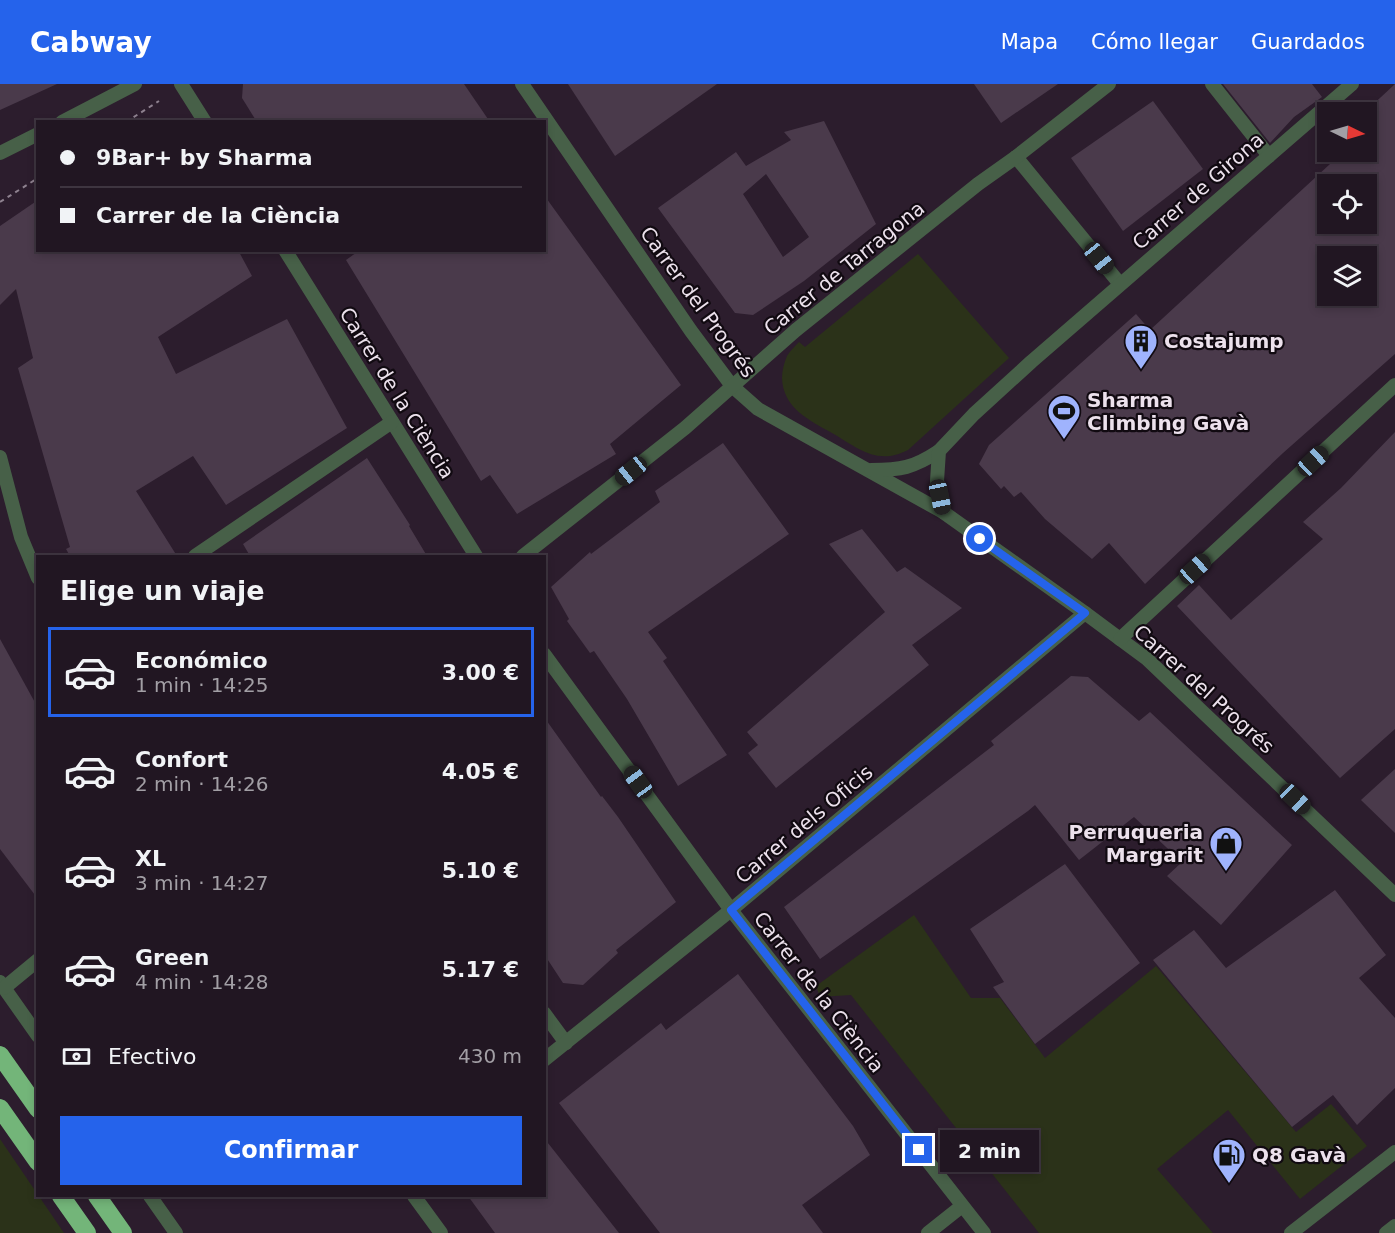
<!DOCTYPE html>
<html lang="es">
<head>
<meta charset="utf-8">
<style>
  body { margin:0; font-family:"DejaVu Sans",sans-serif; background:#2d232f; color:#f1f3f6; height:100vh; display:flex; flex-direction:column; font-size:22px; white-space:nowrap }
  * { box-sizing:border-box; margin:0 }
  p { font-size:20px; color:#a29fa5 }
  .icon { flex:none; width:33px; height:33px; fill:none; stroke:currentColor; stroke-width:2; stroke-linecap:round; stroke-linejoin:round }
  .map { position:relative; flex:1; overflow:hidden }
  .sheet { position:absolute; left:36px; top:471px; width:510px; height:642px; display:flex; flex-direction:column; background:#211622; border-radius:0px; box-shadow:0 3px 9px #0003,0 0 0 2px #3e3540 }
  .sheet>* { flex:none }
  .top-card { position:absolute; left:36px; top:36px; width:510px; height:132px; border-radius:0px; box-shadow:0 3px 9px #0003,0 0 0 2px #3e3540; display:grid; align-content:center; height:132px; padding:0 24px; background:#211622 }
  .needle { width:39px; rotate:95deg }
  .fabs { position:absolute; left:1317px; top:18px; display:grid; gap:12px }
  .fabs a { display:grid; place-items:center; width:60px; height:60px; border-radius:0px; background:#211622; box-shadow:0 3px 9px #0003,0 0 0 2px #3e3540; font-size:30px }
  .end { position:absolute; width:27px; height:27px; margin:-14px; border:8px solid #2563eb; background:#fff; box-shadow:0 0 0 3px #fff }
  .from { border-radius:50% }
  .bubble { position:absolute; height:42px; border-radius:0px; background:#211622; box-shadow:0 3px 9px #0003,0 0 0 2px #3e3540; font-size:20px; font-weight:700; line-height:42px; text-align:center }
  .car { position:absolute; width:18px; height:36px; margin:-18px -9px; border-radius:8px; box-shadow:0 0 4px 2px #0007; background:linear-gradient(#222 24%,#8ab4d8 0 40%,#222 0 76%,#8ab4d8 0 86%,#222 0) }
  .top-card b { display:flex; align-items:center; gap:21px; height:57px; font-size:22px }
  .top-card b+b { border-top:2px solid #3e3540 }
  .top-card i { width:15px; height:15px; background:#f1f3f6 }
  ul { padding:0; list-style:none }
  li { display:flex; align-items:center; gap:18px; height:90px; margin:0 12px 9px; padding:0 12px; border:3px solid transparent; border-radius:0px }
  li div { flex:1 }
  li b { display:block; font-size:22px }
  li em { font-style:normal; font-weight:700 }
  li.selected { border-color:#2563eb }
  li>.icon { width:54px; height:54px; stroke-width:1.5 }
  h2 { padding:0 24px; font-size:27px; line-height:72px }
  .pay { display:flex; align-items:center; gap:15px; height:66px; padding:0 24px; font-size:22px }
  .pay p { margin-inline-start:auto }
  .action { display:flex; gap:12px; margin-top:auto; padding:12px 24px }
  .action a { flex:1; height:69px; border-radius:0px; background:#2563eb; color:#fff; font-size:24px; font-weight:700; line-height:69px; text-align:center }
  header { display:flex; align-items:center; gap:36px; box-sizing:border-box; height:84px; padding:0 30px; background:#2563eb; color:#fff }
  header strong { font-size:28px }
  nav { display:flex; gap:33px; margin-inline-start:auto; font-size:21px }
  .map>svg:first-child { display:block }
  .green { fill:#2b3219 }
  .building { fill:#4a3a4b; fill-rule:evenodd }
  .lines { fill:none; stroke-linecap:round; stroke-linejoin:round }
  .path { stroke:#8e818f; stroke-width:2; stroke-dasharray:4.5 4.5; stroke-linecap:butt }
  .minor { stroke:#476048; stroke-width:14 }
  .highway { stroke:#73b579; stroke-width:18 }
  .route { stroke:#2563eb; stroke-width:8 }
  .labels { text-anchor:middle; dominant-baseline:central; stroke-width:4.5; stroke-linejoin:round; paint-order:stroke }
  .street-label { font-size:20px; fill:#ece1ec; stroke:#110a11 }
  .poi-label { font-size:20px; font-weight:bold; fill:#ece1ec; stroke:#110a11; text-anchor:start }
</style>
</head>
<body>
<header>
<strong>Cabway</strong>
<nav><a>Mapa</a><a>Cómo llegar</a><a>Guardados</a></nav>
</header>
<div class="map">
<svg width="1395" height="1149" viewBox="0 0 1395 1149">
  <rect width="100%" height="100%" fill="#2c1d2d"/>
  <g class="green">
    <path d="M918,170L1009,274L908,366C877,382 858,364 832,349C809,336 783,324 782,294C782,287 784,279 787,272C790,267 795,262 799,258L805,263Z"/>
    <path d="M914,831L971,914H1000L1045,974L1156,882L1296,1048L1331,1020L1367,1062L1300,1115L1228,1026L1157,1085L1213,1149H1039L851,911L820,913L816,902Z"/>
    <path d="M0,1055L64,1149H0Z"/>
  </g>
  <g class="building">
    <path d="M0,0H57L0,26Z"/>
    <path d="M243,0H464L490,38H257L242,14Z"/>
    <path d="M568,0H717L615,72Z"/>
    <path d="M974,0H1058L1001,39Z"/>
    <path d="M1223,0H1312L1322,13L1294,33L1270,59Z"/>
    <path d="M1395,0V270L1283,369L1145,500L1109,459L1092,475L1045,435L1021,408L1014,413L1004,402L1001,405L979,380L989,361L1136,230L1150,246L1330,80L1318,68H1366V27ZM1328,100H1366V140H1328ZM1328,172H1366V212H1328Z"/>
    <path d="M1153,17L1203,85L1123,147L1071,74Z"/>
    <path d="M824,37L876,140L804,197L753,231L735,229L658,124L736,68L746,82L791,56L784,48ZM766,90L809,153L783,173L743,110Z"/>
    <path d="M544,111L681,301L610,360L616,370L517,430L490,391L481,397L346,176L360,166H544Z"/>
    <path d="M38,116V166H238L252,192L158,253L176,290L287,235L347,344L226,421L193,372L136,407L177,472H70L66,465L70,463L18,284L33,274L16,205L0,221V142Z"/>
    <path d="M1395,348V645L1340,694L1177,522L1199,501L1231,536L1323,455L1303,438L1341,404Z"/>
    <path d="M723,359L789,450L648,548L667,574L663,577L727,671L678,702L627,615L594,567L590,569L567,537L569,535L551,503L590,468L591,470L660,418L655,407Z"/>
    <path d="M367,374L410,441L409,442L427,472H250L243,460Z"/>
    <path d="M862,445L897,488L905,483L962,524L912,561L929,581L776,704L748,669L758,661L747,648L885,528L829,460Z"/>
    <path d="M0,555L38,624V815L0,765Z"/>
    <path d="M1071,592L1088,593L1139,637L1150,628L1292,761L1221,841L1167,792L1182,778L1134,733L1079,776L1035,721L1028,727L820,875L784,823L994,661L991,657Z"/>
    <path d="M544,633L601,713L602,712L618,733L676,818L616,866L618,869L583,901L563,899L544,870Z"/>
    <path d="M1395,685V749L1361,716Z"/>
    <path d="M1065,780L1140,879L1035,960L993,903L1004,898L970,845Z"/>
    <path d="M1335,806L1386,871L1359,894L1395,934V1004L1357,1041L1333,1011L1292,1043L1153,876L1194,846L1226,884Z"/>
    <path d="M738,890L853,1042L870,1071L802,1121L823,1149H660L559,1019L661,939L666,946Z"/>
    <path d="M544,1054L619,1149H495L468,1112H544Z"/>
  </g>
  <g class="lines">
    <g class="path">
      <path d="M126,38L159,17"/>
      <path d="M0,118L38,94"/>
    </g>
    <g class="minor">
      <path d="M181,0L205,38"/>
      <path d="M522,0L691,247L732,302L758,325L943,428L1085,529L1147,575L1395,811"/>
      <path d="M1212,0L1269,72"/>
      <path d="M62,38L135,0"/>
      <path d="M0,69L38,50"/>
      <path d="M1016,73L1120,200"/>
      <path d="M285,166L476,472"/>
      <path d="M0,373L21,453L38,494"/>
      <path d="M871,386C901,386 913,384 939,367"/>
      <path d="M943,428L937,397L939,367L974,330L1031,278L1352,0"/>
      <path d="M195,472L392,338"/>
      <path d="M523,472L685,344L796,246L978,100L1016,73L1109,0"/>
      <path d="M1120,555L1395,301"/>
      <path d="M544,570L731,826L984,1149"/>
      <path d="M0,898L38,952"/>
      <path d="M4,904L38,876"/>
      <path d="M544,929L566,959"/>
      <path d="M544,976L731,826L1085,529"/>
      <path d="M150,1112L176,1149"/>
      <path d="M414,1112L441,1149"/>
      <path d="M928,1149L962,1122"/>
      <path d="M1291,1149L1395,1068"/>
      <path d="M1386,1149L1395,1142"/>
    </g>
    <g class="highway">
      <path d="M0,971L38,1025"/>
      <path d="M0,1024L38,1078"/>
      <path d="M61,1112L87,1149"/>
      <path d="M97,1112L123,1149"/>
    </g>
  </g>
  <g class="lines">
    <path class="route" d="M919,1066L731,826L1085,529L980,455"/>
  </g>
  <defs>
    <symbol id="building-pin" viewBox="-11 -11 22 30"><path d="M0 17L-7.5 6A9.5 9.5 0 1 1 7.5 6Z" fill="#9fb3fd" stroke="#110a11"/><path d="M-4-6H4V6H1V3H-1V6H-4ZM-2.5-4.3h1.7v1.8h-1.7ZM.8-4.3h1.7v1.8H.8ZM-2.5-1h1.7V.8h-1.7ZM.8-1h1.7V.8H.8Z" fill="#111"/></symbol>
    <symbol id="stadium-pin" viewBox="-11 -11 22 30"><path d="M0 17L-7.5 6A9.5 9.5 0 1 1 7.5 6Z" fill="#9fb3fd" stroke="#110a11"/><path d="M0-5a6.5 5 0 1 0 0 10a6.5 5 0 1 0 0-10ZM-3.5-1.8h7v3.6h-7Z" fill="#111"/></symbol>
    <symbol id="shop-pin" viewBox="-11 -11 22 30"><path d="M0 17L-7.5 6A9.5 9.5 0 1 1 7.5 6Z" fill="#9fb3fd" stroke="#110a11"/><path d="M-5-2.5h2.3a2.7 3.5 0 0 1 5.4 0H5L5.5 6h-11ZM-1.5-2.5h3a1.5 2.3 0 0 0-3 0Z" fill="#111"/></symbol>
    <symbol id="fuel-pin" viewBox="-11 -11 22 30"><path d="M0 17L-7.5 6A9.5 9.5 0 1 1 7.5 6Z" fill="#9fb3fd" stroke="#110a11"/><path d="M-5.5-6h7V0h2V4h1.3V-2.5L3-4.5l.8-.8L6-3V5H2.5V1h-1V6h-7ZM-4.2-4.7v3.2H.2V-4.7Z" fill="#111"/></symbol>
  </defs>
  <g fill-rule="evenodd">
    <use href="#building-pin" x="1122" y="238" width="38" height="52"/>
    <use href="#stadium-pin" x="1045" y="308" width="38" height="52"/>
    <use href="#shop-pin" x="1207" y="740" width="38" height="52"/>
    <use href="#fuel-pin" x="1210" y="1052" width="38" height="52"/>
  </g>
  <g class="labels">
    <g class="street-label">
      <text transform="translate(1198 107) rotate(-41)">Carrer de Girona</text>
      <text transform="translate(844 184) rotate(-39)">Carrer de Tarragona</text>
      <text transform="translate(698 218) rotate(54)">Carrer del Progrés</text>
      <text transform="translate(397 309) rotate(58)">Carrer de la Ciència</text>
      <text transform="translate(1204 605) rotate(42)">Carrer del Progrés</text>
      <text transform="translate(804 740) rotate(-40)">Carrer dels Oficis</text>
      <text transform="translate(819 908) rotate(52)">Carrer de la Ciència</text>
    </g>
    <g class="poi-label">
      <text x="1164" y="257">Costajump</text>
      <text x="1087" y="316">Sharma<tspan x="1087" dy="23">Climbing Gavà</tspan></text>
      <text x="1203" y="748" text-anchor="end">Perruqueria<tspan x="1203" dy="23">Margarit</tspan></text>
      <text x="1252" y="1071">Q8 Gavà</text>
    </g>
  </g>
</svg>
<div class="fabs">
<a><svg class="needle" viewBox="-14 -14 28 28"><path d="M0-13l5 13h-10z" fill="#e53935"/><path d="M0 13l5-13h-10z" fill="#a29fa5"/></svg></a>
<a><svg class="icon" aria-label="locate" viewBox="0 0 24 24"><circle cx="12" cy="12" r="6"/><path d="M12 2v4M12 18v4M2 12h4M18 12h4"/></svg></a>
<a><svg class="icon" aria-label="layers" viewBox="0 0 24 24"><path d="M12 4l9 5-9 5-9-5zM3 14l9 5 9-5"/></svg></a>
</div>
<i class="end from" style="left:980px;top:455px"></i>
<i class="end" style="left:919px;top:1066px"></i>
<div class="bubble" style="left:940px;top:1046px;width:99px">2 min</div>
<i class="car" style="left:1099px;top:174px;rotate:141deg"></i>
<i class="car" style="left:1313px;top:377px;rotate:47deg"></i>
<i class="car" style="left:631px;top:387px;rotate:231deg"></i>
<i class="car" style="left:940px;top:413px;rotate:168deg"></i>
<i class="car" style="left:1195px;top:485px;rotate:48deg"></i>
<i class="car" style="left:638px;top:698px;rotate:324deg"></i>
<i class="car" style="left:1295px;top:715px;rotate:134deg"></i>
<div class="top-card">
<b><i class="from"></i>9Bar+ by Sharma</b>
<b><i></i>Carrer de la Ciència</b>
</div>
<section class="sheet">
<h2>Elige un viaje</h2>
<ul>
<li class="selected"><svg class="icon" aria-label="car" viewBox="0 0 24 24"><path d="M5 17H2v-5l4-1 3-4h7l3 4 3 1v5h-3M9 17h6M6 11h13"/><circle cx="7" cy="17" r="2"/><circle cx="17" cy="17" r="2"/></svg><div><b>Económico</b><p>1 min · 14:25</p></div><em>3.00 €</em></li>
<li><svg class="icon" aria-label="car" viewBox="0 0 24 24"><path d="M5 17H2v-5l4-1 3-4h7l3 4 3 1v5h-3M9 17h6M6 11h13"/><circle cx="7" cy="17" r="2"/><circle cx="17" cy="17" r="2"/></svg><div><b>Confort</b><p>2 min · 14:26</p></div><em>4.05 €</em></li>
<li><svg class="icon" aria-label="car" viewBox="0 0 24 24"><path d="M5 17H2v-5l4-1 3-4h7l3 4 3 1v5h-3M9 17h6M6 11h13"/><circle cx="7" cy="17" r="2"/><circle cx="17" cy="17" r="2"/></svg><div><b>XL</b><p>3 min · 14:27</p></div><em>5.10 €</em></li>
<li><svg class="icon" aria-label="car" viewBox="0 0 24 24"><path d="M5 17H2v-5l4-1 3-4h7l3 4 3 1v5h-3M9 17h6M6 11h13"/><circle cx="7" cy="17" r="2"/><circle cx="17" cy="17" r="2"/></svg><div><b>Green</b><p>4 min · 14:28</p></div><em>5.17 €</em></li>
</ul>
<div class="pay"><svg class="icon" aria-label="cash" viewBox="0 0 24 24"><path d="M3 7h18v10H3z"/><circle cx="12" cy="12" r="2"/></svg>Efectivo<p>430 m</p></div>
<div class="action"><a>Confirmar</a></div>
</section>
</div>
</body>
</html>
